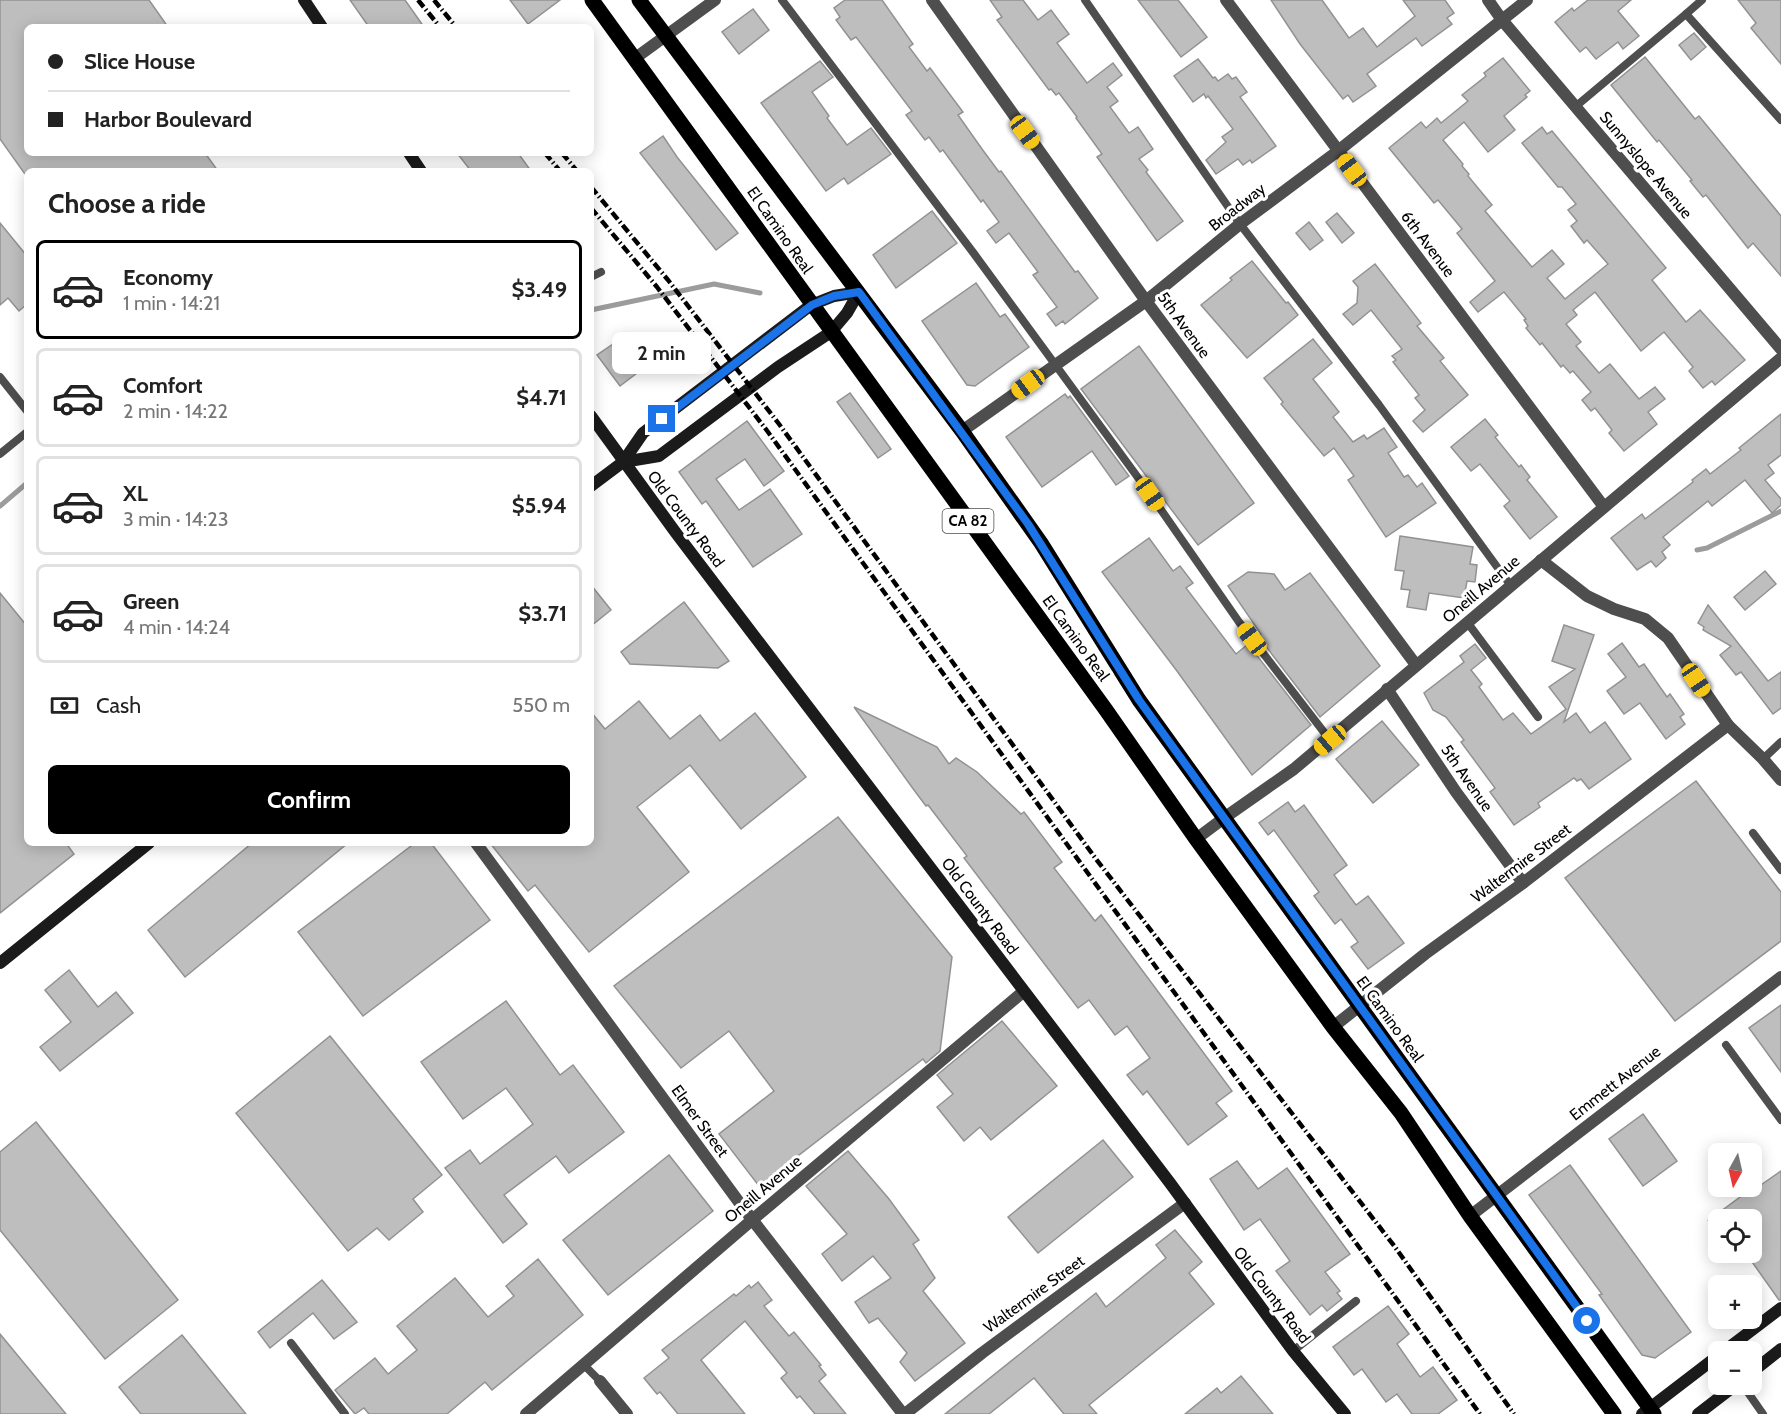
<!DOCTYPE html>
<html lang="en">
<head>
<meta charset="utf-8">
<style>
  body { margin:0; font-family:Cabin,sans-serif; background:#f2f2f2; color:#222; height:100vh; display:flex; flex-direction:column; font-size:22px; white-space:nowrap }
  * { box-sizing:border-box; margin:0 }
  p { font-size:20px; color:#767676 }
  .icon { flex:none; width:33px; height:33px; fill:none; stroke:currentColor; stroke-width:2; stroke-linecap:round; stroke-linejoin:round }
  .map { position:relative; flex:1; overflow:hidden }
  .drawer { position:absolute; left:24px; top:168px; width:570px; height:678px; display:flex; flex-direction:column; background:#fff; border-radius:9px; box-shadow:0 3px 15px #0003 }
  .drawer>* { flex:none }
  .hud { position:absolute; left:24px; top:24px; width:570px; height:132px; border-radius:9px; box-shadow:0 3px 15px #0003; display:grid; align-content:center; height:132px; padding:0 24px; background:#fff }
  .needle { width:39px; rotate:188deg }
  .buttons { position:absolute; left:1708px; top:1143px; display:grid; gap:12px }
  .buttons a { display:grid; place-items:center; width:54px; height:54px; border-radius:9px; background:#fff; box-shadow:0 3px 15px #0003; font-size:30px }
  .end { position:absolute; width:27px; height:27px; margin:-14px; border:8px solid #1a73e8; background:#fff; box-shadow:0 0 0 3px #fff }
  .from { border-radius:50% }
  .bubble { position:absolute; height:42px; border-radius:9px; background:#fff; box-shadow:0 3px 15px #0003; font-size:20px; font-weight:700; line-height:42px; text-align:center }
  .car { position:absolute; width:18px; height:36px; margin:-18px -9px; border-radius:8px; box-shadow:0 0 4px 2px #0007; background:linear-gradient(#f5c518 24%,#345 0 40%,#f5c518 0 76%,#345 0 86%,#f5c518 0) }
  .hud b { display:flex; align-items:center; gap:21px; height:57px; font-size:22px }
  .hud b+b { border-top:2px solid #e0e0e0 }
  .hud i { width:15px; height:15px; background:#222 }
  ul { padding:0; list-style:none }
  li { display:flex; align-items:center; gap:18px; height:99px; margin:0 12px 9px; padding:0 12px; border:3px solid #e0e0e0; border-radius:9px }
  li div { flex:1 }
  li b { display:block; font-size:22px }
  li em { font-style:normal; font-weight:700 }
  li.active { border-color:#000 }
  li>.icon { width:54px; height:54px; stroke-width:1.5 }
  h2 { padding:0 24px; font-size:27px; line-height:72px }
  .pay { display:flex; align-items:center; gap:15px; height:66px; padding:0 24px; font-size:22px }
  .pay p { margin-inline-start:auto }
  .cta { display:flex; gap:12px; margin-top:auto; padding:12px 24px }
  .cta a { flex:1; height:69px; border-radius:9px; background:#000; color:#fff; font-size:24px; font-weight:700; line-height:69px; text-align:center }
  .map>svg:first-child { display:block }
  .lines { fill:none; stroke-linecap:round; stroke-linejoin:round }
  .stream { stroke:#9c9c9c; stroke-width:5 }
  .building { fill:#bebebe; stroke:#929292; stroke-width:1.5 }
  .service { stroke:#4e4e4e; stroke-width:8 }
  .minor { stroke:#4e4e4e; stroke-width:12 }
  .secondary { stroke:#1b1b1b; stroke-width:12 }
  .primary { stroke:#000; stroke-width:15 }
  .rail { stroke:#000; stroke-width:4.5; stroke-dasharray:9 3 1.5 3; stroke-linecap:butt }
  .route { stroke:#1a73e8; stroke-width:8 }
  .labels { text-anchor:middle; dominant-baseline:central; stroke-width:6; stroke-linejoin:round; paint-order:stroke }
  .shield { fill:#fff; stroke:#4c4c4c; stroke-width:1.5 }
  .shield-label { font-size:15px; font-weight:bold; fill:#000 }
  .street-label { font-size:16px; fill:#000; stroke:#fff }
</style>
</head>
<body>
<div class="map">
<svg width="1781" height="1414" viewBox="0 0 1781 1414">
  <rect width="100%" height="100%" fill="#fff"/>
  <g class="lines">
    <g class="stream">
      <path d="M591,310L714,284L760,293"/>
      <path d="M0,506L27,483"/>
      <path d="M1697,550L1707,548L1781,511"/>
    </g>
  </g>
  <g class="building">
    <path d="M0,0H149L168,27H27V153H205L218,171H27V177L0,139Z"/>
    <path d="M350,0H405L424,27H369Z"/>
    <path d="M510,0H560L528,24Z"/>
    <path d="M845,0H882L913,44L909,47L927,71L930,68L963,112L958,115L982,149L999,172L1001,171L1075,272L1078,271L1098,298L1065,324L1063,321L1056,326L1047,314L1057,307L1033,275L1038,272L1009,233L996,243L987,231L999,222L983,200L981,202L943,150L940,152L929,137L925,140L906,115L912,111L856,37L851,40L836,20L840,17L834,8Z"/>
    <path d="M990,0H1023L1038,20L1051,10L1069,34L1057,43L1087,83L1113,63L1122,75L1107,87L1118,101L1110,107L1129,133L1138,127L1153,149L1139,159L1148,170L1146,172L1183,221L1157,241L1097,157L1102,154L1076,118L1077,117L1059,93L1056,95L1051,89L1049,90L997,20L1002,17Z"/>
    <path d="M1138,0H1178L1207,37L1181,57Z"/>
    <path d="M1271,0H1322L1349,38L1363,28L1377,47L1415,16L1403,0H1445L1454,13L1447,18L1452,24L1422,46L1416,38L1367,74L1376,86L1353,102L1348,95L1343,99L1300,44Z"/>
    <path d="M1588,0H1631L1618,11L1639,36L1623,49L1618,42L1596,59L1586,47L1580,52L1555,22L1572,8L1574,11Z"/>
    <path d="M1738,0H1781V64L1751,28L1756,23Z"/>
    <path d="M753,9L769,30L739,54L722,32Z"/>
    <path d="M1694,33L1706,47L1691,60L1679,45Z"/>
    <path d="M1645,57L1695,119L1699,116L1781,216V276L1753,243L1748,248L1706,195L1703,197L1690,181L1692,180L1659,140L1657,142L1611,85Z"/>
    <path d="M1503,58L1530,91L1525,95L1527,97L1504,116L1515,130L1488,152L1464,122L1443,140L1463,164L1462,166L1469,174L1468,176L1492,205L1485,211L1532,267L1552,250L1564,264L1547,278L1565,299L1608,264L1587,240L1584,243L1571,226L1577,221L1568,210L1576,204L1562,187H1558L1522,143L1542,127L1547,134L1552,131L1666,268L1652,280L1686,322L1700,310L1745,360L1715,385L1712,381L1703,388L1689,371L1693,367L1664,332L1641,351L1595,292L1573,310L1577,315L1566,324L1581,342L1576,346L1599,373L1610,364L1639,399L1655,387L1665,399L1648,412L1657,424L1624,451L1609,433L1612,430L1595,408L1591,411L1582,400L1591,392L1573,371L1570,373L1563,365L1561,367L1542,343L1540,345L1526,328L1528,326L1524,320L1526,319L1504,292L1478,312L1470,302L1495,281L1457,233L1462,229L1438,200L1434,203L1389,148L1421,122L1426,128L1437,118L1441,123L1468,101L1462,95L1486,76L1484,73Z"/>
    <path d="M1198,59L1213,78L1215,77L1218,81L1228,74L1232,79L1236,77L1247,92L1240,97L1276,146L1252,163L1250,160L1243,165L1238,159L1216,174L1206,160L1226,142L1222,137L1233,129L1208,96L1206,98L1204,94L1193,102L1174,76Z"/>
    <path d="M820,61L833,77L812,92L829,116L827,118L847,145L871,128L891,154L848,184L844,178L826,191L761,103Z"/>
    <path d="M663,136L677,157L738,233L716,250L640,153Z"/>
    <path d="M457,153H518L531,171H471Z"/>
    <path d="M932,211L957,243L896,288L873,255Z"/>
    <path d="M1337,213L1354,233L1342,243L1326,222Z"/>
    <path d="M1309,222L1323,240L1310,250L1296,233Z"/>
    <path d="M0,223L27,256V304L19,311L8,298L0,305Z"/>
    <path d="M1252,261L1286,303L1288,302L1298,315L1247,358L1201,305L1232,280L1230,278Z"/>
    <path d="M1375,264L1421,323L1417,326L1444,358L1440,361L1468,395L1423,432L1413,421L1425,410L1415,398L1419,395L1393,362L1396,360L1392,356L1402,349L1371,310L1353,325L1343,314L1357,303L1358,287L1353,281Z"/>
    <path d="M976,283L1000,317L1005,314L1029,347L975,386L967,385L922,321Z"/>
    <path d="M622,338L631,351L637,338L667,350L660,368L649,364L620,386L597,355Z"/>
    <path d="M1313,339L1332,363L1313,379L1339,412L1333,417L1353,442L1364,435L1367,439L1384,428L1397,447L1388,453L1404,477L1408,475L1417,487L1422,483L1436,503L1386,537L1348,480L1354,476L1334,448L1324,456L1281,404L1283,402L1264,378Z"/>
    <path d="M1139,346L1254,503L1198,545L1081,389Z"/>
    <path d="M850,393L891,449L878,458L837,402Z"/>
    <path d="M1065,394L1068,398L1070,396L1129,476L1116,485L1092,451L1042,487L1006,437Z"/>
    <path d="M1781,414V455L1768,465L1774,473L1765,480L1781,499V505L1772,513L1745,480L1712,506L1708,501L1663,537L1670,545L1662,552L1666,558L1656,567L1651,561L1637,570L1611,538L1642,514L1645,519L1693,482L1692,480L1706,469L1710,474L1741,450L1739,448Z"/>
    <path d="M1485,419L1498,435L1495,437L1519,467L1521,465L1530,477L1527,480L1557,517L1530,539L1504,506L1510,501L1480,464L1471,471L1451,447Z"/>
    <path d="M747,421L784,471L764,486L745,459L716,479L739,510L770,489L802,534L753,567L706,501L702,504L679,472Z"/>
    <path d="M1400,536L1473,547L1470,564L1477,565L1475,582L1467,581L1464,598L1429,593L1426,610L1407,607L1410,590L1401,589L1404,571L1395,570Z"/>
    <path d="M1149,538L1173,571L1180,566L1193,583L1186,588L1236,654L1248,644L1311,725L1252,775L1177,671L1102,572Z"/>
    <path d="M1765,571L1776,584L1745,610L1734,597Z"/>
    <path d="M1248,572L1274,574L1285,590L1310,573L1380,666L1320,717L1258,636L1261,634L1228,586Z"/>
    <path d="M591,585L611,610L591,626Z"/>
    <path d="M0,593L27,626V843H66L74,854L0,913Z"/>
    <path d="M684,602L729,661L718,668L630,664L621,652Z"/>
    <path d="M1708,605L1768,681L1781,672V708L1773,714L1741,672L1736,675L1720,655L1731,646L1703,630L1704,627L1698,623Z"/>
    <path d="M1564,625L1594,635L1564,722L1576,713L1590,733L1605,722L1631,759L1589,789L1581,779L1577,781L1574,778L1538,803L1540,807L1514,825L1490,792L1495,788L1461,742L1464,740L1446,717L1433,710L1424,693L1464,662L1460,656L1475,644L1486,658L1471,670L1482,684L1479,687L1503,720L1513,713L1531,734L1566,709L1549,687L1575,669L1552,661Z"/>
    <path d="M1622,643L1639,667L1644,664L1667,697L1670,694L1684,714L1680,717L1685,724L1666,739L1640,703L1624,714L1607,691L1626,677L1608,654Z"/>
    <path d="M639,701L670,739L700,715L720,741L755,713L806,777L741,829L690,765L637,807L689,872L589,952L535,885L528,891L490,843H591V712L605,729Z"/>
    <path d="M854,707L937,747L949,764L956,758L977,772L1021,814L1024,812L1062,862L1054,868L1095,921L1101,915L1232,1091L1216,1103L1227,1116L1188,1145L1147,1091L1143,1095L1127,1075L1150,1058L1127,1026L1115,1035L1089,1000L1078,1008L964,858L967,856L928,805L926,806L914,790Z"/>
    <path d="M1382,721L1419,765L1373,803L1336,759Z"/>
    <path d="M1696,781L1781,892V941L1675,1021L1565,878Z"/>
    <path d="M1288,802L1295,812L1304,805L1347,865L1334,875L1356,905L1368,896L1404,943L1368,969L1351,947L1358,942L1341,919L1335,924L1314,896L1319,892L1274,830L1268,835L1259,823Z"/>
    <path d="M838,817L952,957L940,1051L926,1063L923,1059L759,1186L719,1134L774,1091L729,1031L681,1068L614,986Z"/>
    <path d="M252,843H348L185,977L148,930Z"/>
    <path d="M415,843H431L490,920L363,1016L298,932Z"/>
    <path d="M69,970L98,1007L116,992L133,1013L60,1071L40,1047L71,1022L45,990Z"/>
    <path d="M506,1001L560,1075L573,1065L624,1132L569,1173L556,1156L504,1195L527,1224L503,1243L445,1168L470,1150L480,1164L533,1124L506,1088L463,1119L421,1062Z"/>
    <path d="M1781,1005V1072L1749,1028Z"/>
    <path d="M1002,1021L1057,1086L991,1140L980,1127L964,1141L937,1107L953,1094L937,1075Z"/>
    <path d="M330,1036L442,1175L413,1199L423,1212L389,1240L377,1228L348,1251L236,1113Z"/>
    <path d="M1643,1114L1677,1161L1643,1186L1609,1139Z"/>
    <path d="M36,1122L178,1300L105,1359L0,1230V1152Z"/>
    <path d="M1103,1140L1133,1177L1038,1253L1008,1217Z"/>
    <path d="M848,1151L889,1199L919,1240L913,1244L935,1278L923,1291L965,1343L915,1381L900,1362L907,1353L878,1318L869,1323L855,1302L891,1278L873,1256L842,1281L822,1254L847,1234L806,1186Z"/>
    <path d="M669,1155L713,1211L608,1295L563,1240Z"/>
    <path d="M1237,1161L1258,1189L1287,1168L1350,1254L1325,1272L1340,1291L1337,1293L1342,1299L1327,1311L1322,1305L1310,1315L1276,1271L1290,1261L1260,1219L1244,1230L1210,1179Z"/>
    <path d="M1570,1165L1691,1332L1655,1358L1642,1355L1599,1295L1602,1294L1529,1195Z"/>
    <path d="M1781,1171V1300H1779L1745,1252H1752V1220H1709L1747,1192L1748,1194Z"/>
    <path d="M1175,1230L1202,1262L1189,1273L1214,1304L1089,1405L1097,1414H1064L1034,1378L989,1414H945L1096,1293L1106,1307L1166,1258L1156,1245Z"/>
    <path d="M538,1259L583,1315L492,1390L485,1382L447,1414H369L364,1408L355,1414L335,1390L375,1358L388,1374L417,1350L397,1326L455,1278L488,1317L514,1296L506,1286Z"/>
    <path d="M322,1280L357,1322L334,1339L313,1313L270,1348L258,1332Z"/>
    <path d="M758,1282L772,1300L764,1306L789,1336L794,1332L821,1365L819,1366L826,1375L819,1381L846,1414H815L800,1396L797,1398L781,1378L787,1373L745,1321L701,1360L745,1414H678L660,1392L657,1394L644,1378L669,1358L662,1350L734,1294L736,1296L749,1285L751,1288Z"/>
    <path d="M1388,1306L1409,1334L1397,1344L1420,1377L1433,1367L1457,1400L1438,1414H1412L1397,1394L1386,1402L1362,1369L1354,1375L1333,1347Z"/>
    <path d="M0,1334L66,1414H0Z"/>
    <path d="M182,1335L246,1414H141L119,1387Z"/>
    <path d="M1241,1376L1273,1414H1185L1217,1388L1221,1393Z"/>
  </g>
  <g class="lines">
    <g class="service">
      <path d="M782,0L975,255L1150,494L1239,622L1330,740"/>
      <path d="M1085,0L1240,224L1379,405L1511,586"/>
      <path d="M1702,0L1686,14L1781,120"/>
      <path d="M1575,107L1686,14"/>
      <path d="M591,277L601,272"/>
      <path d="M0,377L27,411"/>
      <path d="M0,454L27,432"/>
      <path d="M1467,622L1538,717"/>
      <path d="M1763,759L1781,742"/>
      <path d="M1753,833L1781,870"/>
      <path d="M1726,1045L1781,1120"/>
      <path d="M291,1343L345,1414"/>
      <path d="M1293,1351L1356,1301"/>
      <path d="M584,1365L600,1381"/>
      <path d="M1742,1384L1763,1414"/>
    </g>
    <g class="minor">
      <path d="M932,0L1146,301L1416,665"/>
      <path d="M1226,0L1604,507"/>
      <path d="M1488,0L1502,20L1781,349"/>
      <path d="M634,59L715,0"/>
      <path d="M962,431L1146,301L1240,224L1338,151L1527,0"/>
      <path d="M1541,560L1587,596L1614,609L1645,619L1668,638L1728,725L1763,759L1781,780"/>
      <path d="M1387,689L1456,792L1523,883"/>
      <path d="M1196,839L1224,818L1294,769L1781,358"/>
      <path d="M476,843L744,1209L903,1414"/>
      <path d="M1333,1027L1425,954L1523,883L1728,725"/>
      <path d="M1470,1216L1781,977"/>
      <path d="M600,1381L627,1414"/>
      <path d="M526,1414L752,1220L1023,992"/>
      <path d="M905,1414L982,1353L1185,1203"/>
    </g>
    <g class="secondary">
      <path d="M304,0L322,27"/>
      <path d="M409,153L421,171"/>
      <path d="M591,416L676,533L1170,1183L1293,1351L1345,1414"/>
      <path d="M623,462L659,456L778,367L831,332L847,313L859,292"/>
      <path d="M591,486L623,462L643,433L811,305L834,296L859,292"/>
      <path d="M0,963L149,843"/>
      <path d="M1723,1352L1781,1308"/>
      <path d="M1752,1372L1781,1349"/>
      <path d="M1642,1414L1719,1355"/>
      <path d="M1698,1414L1737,1384"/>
    </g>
    <g class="primary">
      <path d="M592,0L1106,710L1196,839L1333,1027L1401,1113L1470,1216L1614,1414"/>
      <path d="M639,0L962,431L1041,543L1139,700L1654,1414"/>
    </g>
    <g class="rail">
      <path d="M418,0L440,27"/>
      <path d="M434,0L456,27"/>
      <path d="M545,153L560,171"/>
      <path d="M562,153L577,171"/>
      <path d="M591,187L668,280L779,424L1096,859L1395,1247L1514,1414"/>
      <path d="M591,208L657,287L768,432L1480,1414"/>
    </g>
  </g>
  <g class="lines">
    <path class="route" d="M662,419L812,305L834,296L859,292L1028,524L1139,700L1587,1321"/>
  </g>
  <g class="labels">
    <rect class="shield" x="942.5" y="509" width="51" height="24" rx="4.5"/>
    <g class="shield-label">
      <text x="968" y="521">CA 82</text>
    </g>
    <g class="street-label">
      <text transform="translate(1646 165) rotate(50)">Sunnyslope Avenue</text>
      <text transform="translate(1237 207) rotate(-38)">Broadway</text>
      <text transform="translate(780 230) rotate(55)">El Camino Real</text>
      <text transform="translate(1428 244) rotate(53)">6th Avenue</text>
      <text transform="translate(1184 325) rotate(54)">5th Avenue</text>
      <text transform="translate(686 519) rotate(53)">Old County Road</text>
      <text transform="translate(1481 589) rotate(-40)">Oneill Avenue</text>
      <text transform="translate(1076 638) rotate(54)">El Camino Real</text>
      <text transform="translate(1467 778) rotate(55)">5th Avenue</text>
      <text transform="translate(1521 863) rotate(-37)">Waltermire Street</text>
      <text transform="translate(980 906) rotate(53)">Old County Road</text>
      <text transform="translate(1390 1019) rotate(54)">El Camino Real</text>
      <text transform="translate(1615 1083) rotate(-38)">Emmett Avenue</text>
      <text transform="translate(700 1121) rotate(54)">Elmer Street</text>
      <text transform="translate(763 1189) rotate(-40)">Oneill Avenue</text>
      <text transform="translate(1034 1294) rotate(-36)">Waltermire Street</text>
      <text transform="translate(1272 1295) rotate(53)">Old County Road</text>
    </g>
  </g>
</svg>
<div class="buttons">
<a><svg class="needle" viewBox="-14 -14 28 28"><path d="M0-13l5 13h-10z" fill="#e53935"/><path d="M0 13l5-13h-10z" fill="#767676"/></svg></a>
<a><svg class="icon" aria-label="locate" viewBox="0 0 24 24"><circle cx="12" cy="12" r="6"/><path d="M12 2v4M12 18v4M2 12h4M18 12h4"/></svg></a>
<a>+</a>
<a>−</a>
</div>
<i class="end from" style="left:1587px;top:1321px"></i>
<i class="end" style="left:662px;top:419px"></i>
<div class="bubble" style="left:612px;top:332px;width:99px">2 min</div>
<i class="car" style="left:1025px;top:132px;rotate:144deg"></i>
<i class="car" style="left:1352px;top:170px;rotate:323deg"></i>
<i class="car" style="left:1028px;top:384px;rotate:234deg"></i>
<i class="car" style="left:1150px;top:494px;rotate:145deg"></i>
<i class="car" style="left:1252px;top:639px;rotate:323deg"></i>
<i class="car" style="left:1696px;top:680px;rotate:146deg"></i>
<i class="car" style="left:1330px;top:740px;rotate:230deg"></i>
<div class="hud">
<b><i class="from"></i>Slice House</b>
<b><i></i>Harbor Boulevard</b>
</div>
<section class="drawer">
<h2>Choose a ride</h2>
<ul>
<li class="active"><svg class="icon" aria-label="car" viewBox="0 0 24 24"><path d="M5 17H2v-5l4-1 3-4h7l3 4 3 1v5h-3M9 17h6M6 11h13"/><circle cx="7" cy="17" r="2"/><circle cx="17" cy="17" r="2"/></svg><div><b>Economy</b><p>1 min · 14:21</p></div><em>$3.49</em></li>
<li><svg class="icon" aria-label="car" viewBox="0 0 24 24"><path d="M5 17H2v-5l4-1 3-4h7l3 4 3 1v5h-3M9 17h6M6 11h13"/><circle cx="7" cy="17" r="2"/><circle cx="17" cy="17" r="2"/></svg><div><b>Comfort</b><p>2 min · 14:22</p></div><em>$4.71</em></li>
<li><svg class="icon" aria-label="car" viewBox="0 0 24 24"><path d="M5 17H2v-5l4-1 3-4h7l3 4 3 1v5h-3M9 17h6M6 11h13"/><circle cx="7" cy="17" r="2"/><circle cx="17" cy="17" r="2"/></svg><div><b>XL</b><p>3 min · 14:23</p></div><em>$5.94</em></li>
<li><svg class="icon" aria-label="car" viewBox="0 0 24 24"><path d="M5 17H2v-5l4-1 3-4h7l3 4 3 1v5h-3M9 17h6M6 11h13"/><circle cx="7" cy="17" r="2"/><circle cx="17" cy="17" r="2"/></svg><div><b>Green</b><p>4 min · 14:24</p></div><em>$3.71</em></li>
</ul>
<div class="pay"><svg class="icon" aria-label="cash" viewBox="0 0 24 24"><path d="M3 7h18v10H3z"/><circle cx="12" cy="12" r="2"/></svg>Cash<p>550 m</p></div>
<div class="cta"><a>Confirm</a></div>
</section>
</div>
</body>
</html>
